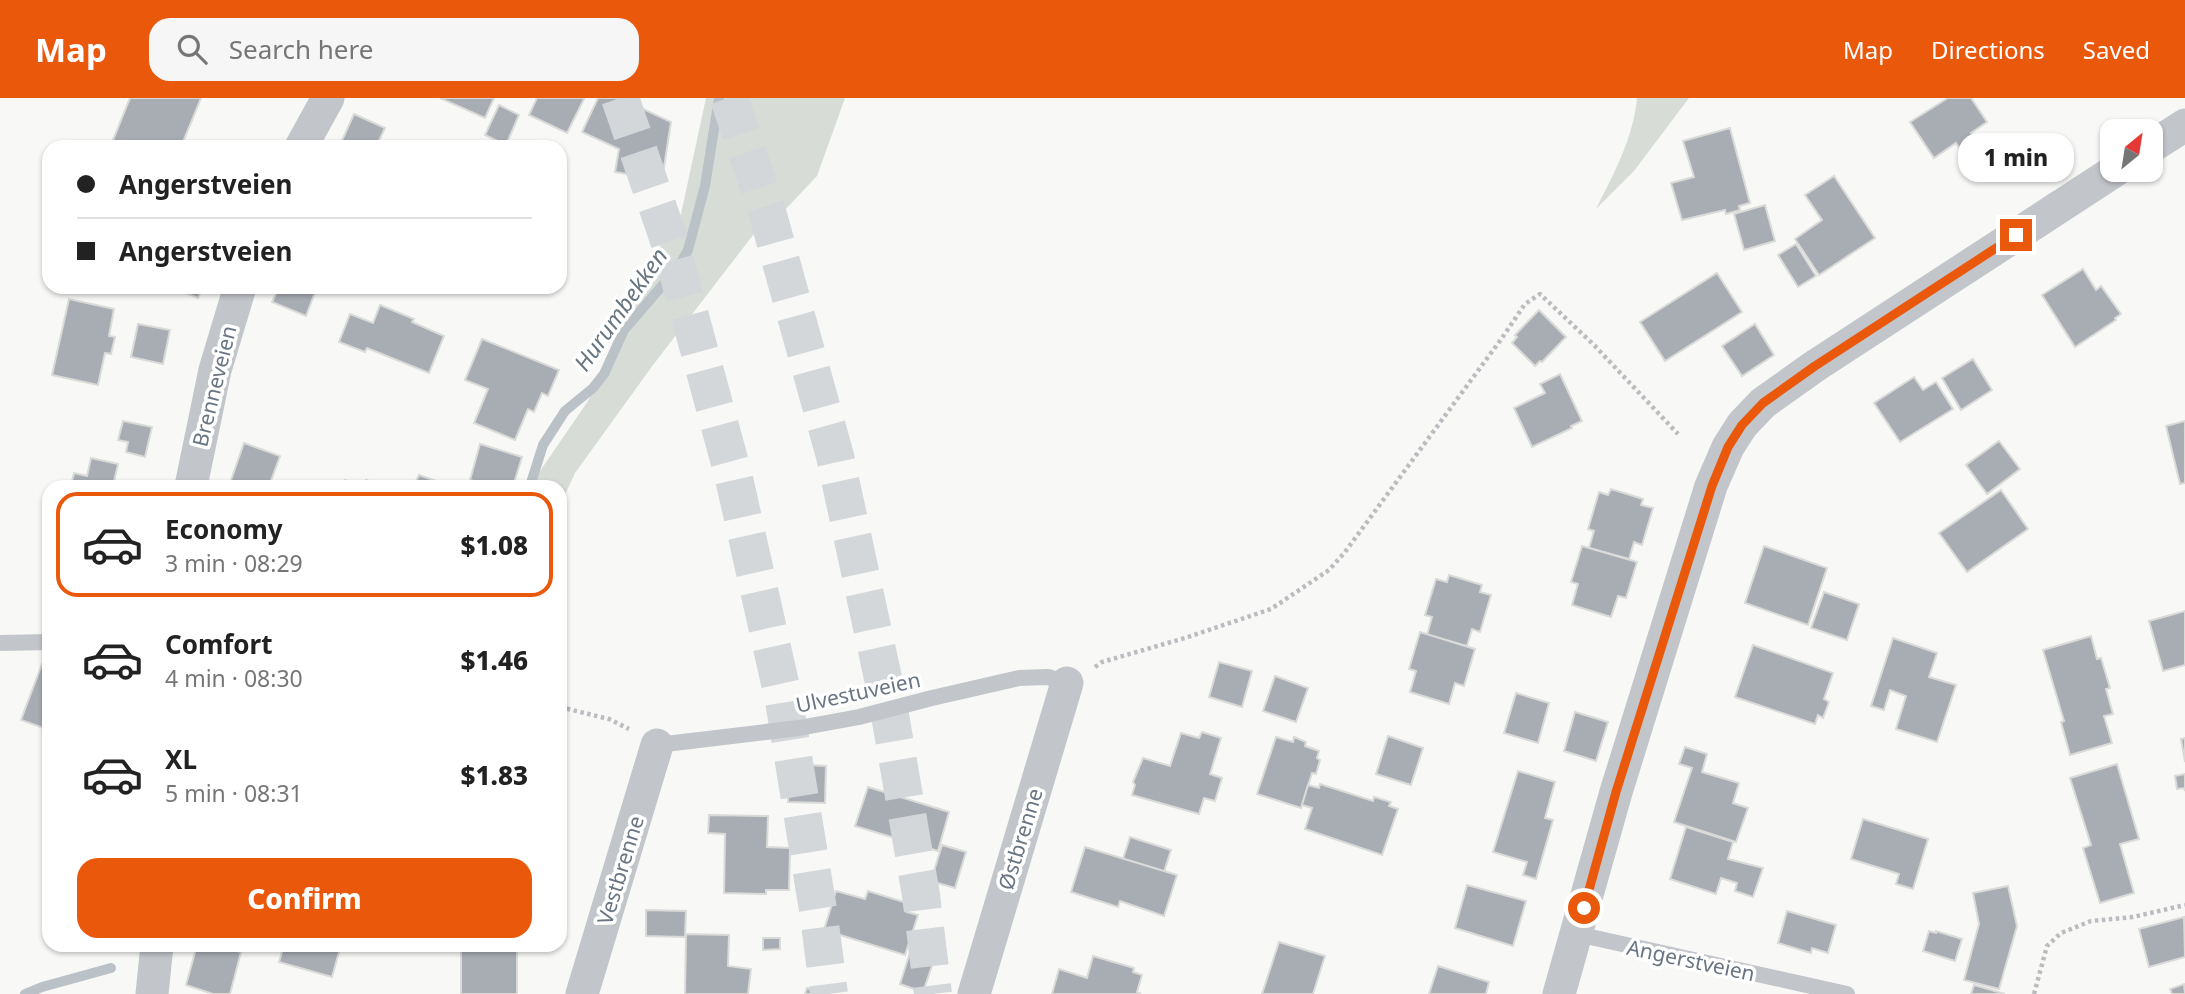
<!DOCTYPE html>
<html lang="en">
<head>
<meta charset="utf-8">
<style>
  body { margin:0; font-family:"Noto Sans",sans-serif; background:#f6f6f6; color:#222; height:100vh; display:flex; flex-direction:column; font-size:26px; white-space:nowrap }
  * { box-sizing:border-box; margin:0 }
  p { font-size:23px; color:#767676 }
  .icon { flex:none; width:38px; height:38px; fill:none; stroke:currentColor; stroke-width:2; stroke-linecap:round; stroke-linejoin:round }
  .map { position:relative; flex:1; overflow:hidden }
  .drawer { position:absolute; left:42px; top:382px; width:525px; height:472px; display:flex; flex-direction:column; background:#fff; border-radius:21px; box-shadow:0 2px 5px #0004 }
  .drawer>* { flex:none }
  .top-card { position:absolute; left:42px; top:42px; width:525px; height:154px; border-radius:21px; box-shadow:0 2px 5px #0004; display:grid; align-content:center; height:154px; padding:0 35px; background:#fff }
  .needle { width:46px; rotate:30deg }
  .controls { position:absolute; left:2100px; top:21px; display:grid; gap:14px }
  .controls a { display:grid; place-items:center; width:63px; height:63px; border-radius:14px; background:#fff; box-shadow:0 2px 5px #0004; font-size:35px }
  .end { position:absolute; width:32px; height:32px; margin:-16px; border:9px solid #ea580c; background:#fff; box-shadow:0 0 0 4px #fff }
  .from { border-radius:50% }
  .bubble { position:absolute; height:49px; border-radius:21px; background:#fff; box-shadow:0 2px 5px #0004; font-size:23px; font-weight:800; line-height:49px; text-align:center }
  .top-card b { display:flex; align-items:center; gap:24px; height:66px; font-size:26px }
  .top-card b+b { border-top:2px solid #e0e0e0 }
  .top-card i { width:18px; height:18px; background:#222 }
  ul { padding:12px 0 0; list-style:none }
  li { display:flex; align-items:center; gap:21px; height:105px; margin:0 14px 10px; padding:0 21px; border:4px solid transparent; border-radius:21px }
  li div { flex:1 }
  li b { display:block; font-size:26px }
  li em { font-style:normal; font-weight:800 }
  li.selected { border-color:#ea580c }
  li>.icon { width:63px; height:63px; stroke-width:1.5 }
  .button { display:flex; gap:14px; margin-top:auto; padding:14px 35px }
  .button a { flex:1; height:80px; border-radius:21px; background:#ea580c; color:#fff; font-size:28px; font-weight:800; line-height:80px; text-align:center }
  header { display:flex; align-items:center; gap:42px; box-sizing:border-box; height:98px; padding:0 35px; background:#ea580c; color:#fff }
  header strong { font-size:33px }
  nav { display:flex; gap:38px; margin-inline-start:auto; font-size:24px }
  .search { width:490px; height:63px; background:#f6f6f6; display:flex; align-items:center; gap:18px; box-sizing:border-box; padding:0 24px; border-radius:21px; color:#767676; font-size:26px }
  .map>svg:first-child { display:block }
  .green { fill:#d7ddd6 }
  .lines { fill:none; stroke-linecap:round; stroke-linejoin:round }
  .stream { stroke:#bac2c8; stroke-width:10 }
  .building { fill:#a8adb4; stroke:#dadad8; stroke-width:2 }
  .motorway-tunnel { stroke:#d4d7da; stroke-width:38; stroke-dasharray:38 19; stroke-linecap:butt }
  .path { stroke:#babcbf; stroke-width:4.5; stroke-dasharray:3.5 3.5; stroke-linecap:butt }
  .service { stroke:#c2c5c9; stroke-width:16 }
  .minor { stroke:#c2c5c9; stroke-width:33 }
  .route { stroke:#ea580c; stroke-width:9 }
  .labels { text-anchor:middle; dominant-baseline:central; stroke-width:7; stroke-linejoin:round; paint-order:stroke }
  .street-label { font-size:21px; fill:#6a7584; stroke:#fff }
  .water-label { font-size:23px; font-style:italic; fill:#66757f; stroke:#fff }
</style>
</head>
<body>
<header>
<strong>Map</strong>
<div class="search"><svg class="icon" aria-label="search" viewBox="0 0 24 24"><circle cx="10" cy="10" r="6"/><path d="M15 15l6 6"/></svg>Search here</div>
<nav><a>Map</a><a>Directions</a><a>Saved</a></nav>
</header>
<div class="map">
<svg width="2185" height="896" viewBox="0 0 2185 896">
  <rect width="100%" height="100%" fill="#f8f8f6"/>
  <g class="green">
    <path d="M706,0H845L817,78L782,115L760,128L653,267L575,375L560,408V388H533L538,376L588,303L649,165L681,116Z"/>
    <path d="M1637,0H1689L1634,73L1596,111C1614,75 1633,41 1637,0Z"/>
  </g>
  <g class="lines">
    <g class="stream">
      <path d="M530,388L543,347L565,313L593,290L604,276L624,232L679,168L688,152L705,88L719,0"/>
      <path d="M25,896L42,889L111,870"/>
    </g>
  </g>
  <g class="building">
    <path d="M130,0H201L181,49H129L113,42Z"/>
    <path d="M440,0H494L485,20Z"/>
    <path d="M537,0H583L584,1L567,35L529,17Z"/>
    <path d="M598,0H620L671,24L662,82L615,74L619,51L582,34Z"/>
    <path d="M1948,0H1971L1987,24L1971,35L1975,41L1960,51L1956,45L1934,60L1910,24Z"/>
    <path d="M499,7L519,17L506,47L485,37Z"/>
    <path d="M354,16L385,30L376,49H344L340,47Z"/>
    <path d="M1730,30L1750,105L1739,108L1740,112L1726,116L1725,112L1682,122L1671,85L1694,79L1683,43Z"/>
    <path d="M1834,78L1875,140L1819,177L1795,141L1822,122L1805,97Z"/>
    <path d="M1765,107L1775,143L1744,152L1734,116Z"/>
    <path d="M1796,146L1816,178L1798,189L1778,157Z"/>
    <path d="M2083,171L2096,192L2101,188L2121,216L2115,220L2116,222L2075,249L2042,197Z"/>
    <path d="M1717,175L1742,214L1665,263L1640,224Z"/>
    <path d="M171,189H203L198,200Z"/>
    <path d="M279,189H317L306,218L272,204Z"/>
    <path d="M69,201L114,211L109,238L115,239L111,256L105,255L98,287L52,277Z"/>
    <path d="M380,207L414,221L412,224L444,238L429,275L367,250L365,254L339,244L350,216L373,225Z"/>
    <path d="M1539,212L1566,239L1542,264L1540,263L1535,268L1512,245L1517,239L1515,237Z"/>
    <path d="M138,226L170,232L163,266L131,259Z"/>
    <path d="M1755,226L1774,257L1742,278L1722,248Z"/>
    <path d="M482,241L559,272L548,298L542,295L534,314L528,311L515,342L474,325L488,291L465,282Z"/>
    <path d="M1973,261L1992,292L1961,312L1942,280Z"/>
    <path d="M1560,276L1582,323L1571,328L1572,330L1532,349L1514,310L1545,295L1540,286Z"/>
    <path d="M1914,279L1923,292L1936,284L1953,311L1900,344L1874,305Z"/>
    <path d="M123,323L152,329L145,359L126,354L128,344L118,342Z"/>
    <path d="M2185,323V385L2180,386L2166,328Z"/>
    <path d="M1999,343L2020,371L1987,396L1966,367Z"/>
    <path d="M244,345L280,358L269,388H240L230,385Z"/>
    <path d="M480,346L522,359L513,388H494L470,382Z"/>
    <path d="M91,360L118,366L113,388H71L74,375L87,378Z"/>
    <path d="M419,377L445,386L444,388H414Z"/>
    <path d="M345,382L363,388H342Z"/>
    <path d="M366,382L385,388H364Z"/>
    <path d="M1611,391L1643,401L1641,407L1653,410L1642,447L1634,444L1629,461L1589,450L1594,433L1588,431L1599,394L1608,397Z"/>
    <path d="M2001,392L2028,431L1967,474L1939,435Z"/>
    <path d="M1582,448L1637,464L1626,500L1618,498L1611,519L1572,507L1578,486L1571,484Z"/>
    <path d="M1764,448L1827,470L1808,527L1745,505Z"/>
    <path d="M1449,477L1482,487L1480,494L1491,497L1480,534L1472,531L1467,548L1427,537L1432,519L1425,517L1436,481L1447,484Z"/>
    <path d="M1824,494L1859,506L1847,542L1811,530Z"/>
    <path d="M2185,513V567L2163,573L2149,523Z"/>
    <path d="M1420,534L1475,551L1464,588L1455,585L1449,606L1410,594L1416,573L1409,571Z"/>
    <path d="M2091,538L2097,561L2101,560L2110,590L2106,591L2113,616L2104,618L2112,645L2070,657L2061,624L2064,623L2043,552Z"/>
    <path d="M1893,540L1937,555L1929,579L1956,587L1937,644L1896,631L1906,598L1890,592L1884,612L1871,608Z"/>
    <path d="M1753,547L1833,575L1824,601L1829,604L1823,620L1818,617L1815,626L1735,599Z"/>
    <path d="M1219,564L1252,573L1242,609L1209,599Z"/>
    <path d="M42,566L49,568V632L21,622Z"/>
    <path d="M1275,578L1308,590L1296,624L1263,613Z"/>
    <path d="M1516,595L1549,605L1538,645L1504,635Z"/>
    <path d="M1575,614L1608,624L1596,663L1564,653Z"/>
    <path d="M1202,634L1221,640L1210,676L1222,680L1215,703L1204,700L1199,716L1132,697L1135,687L1133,684L1143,660L1170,668L1181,635L1199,640Z"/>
    <path d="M1388,638L1423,650L1411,687L1376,676Z"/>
    <path d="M1276,639L1293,644L1294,639L1306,644L1305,648L1319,653L1317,660L1320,662L1316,676L1312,675L1301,710L1257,696Z"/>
    <path d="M2185,640V664L2181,641Z"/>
    <path d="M1685,649L1707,656L1702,674L1739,685L1733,705L1748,710L1736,744L1674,724L1692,670L1679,666Z"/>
    <path d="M789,666L826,668L825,705L788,704Z"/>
    <path d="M2117,666L2139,741L2120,746L2134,795L2100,805L2083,750L2091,747L2070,680Z"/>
    <path d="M1518,673L1555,684L1545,720L1553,722L1536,781L1523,777L1527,764L1493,754Z"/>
    <path d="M2185,676V693L2184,690L2177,691L2175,678Z"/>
    <path d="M1320,686L1373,703L1374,699L1391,704L1389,708L1398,711L1382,757L1305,731L1312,710L1302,707L1308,687L1319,690Z"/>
    <path d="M868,689L949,714L938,753L855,728Z"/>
    <path d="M709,717L768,718L767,749L790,750L789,792H766V796L724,795L725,736L708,735Z"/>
    <path d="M1863,721L1928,741L1913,791L1896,786L1899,776L1851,761Z"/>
    <path d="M1686,729L1733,744L1728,761L1763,770L1753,799L1735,793L1737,785L1721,780L1716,796L1670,781Z"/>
    <path d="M1130,739L1171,752L1164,774L1123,761Z"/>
    <path d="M942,747L966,754L955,790L931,783Z"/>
    <path d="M1085,749L1177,777L1164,818L1120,803L1118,809L1071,794Z"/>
    <path d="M1467,787L1526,803L1513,848L1455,830Z"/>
    <path d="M2008,788L2017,828L1999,891L1964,882L1979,826L1973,795Z"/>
    <path d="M836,793L865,801L868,793L910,806L907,814L918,817L905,857L824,832Z"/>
    <path d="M646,812L686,813L685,839L646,838Z"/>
    <path d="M1787,813L1836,827L1828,855L1812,850L1811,855L1778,845Z"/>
    <path d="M2184,819L2185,859L2149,869L2139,831Z"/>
    <path d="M1929,833L1936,835V833L1962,841L1955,863L1923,853Z"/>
    <path d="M686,836L729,837L728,868L751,871L748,896H685Z"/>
    <path d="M763,840H780V851L763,852Z"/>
    <path d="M1279,844L1325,858L1313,896H1262Z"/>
    <path d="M197,847H214L241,854L230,896H213L186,887Z"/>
    <path d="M284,847H341L332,879L279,864Z"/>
    <rect x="461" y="847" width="56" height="49"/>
    <path d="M911,851L935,859L923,894L900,886Z"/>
    <path d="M1093,858L1134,870L1133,874L1142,877L1137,894L1141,896H1052L1059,871L1087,880Z"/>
    <path d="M1438,868L1489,884L1486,896H1429Z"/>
    <path d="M2184,886L2185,896H2172L2170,891Z"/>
    <path d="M1974,887L2005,896H1971Z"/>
    <path d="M807,890L822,895V896H805Z"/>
  </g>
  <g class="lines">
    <g class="motorway-tunnel">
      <path d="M620,0L670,145L733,376L784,603L819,818L829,896"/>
      <path d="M729,0L766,110L835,358L886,594L921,797L933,896"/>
    </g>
    <g class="path">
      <path d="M1095,569L1102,564L1185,540L1271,511L1329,472L1345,454L1502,240L1525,206L1540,196L1594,247L1678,336"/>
      <path d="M560,609L609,621L629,631"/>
      <path d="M2034,896L2047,848L2061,835L2091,823L2133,819L2185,807"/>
    </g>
    <g class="service">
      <path d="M0,545L49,544"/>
      <path d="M657,647L799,630L859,619L932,600L1019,580L1048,579L1067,585"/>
      <path d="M1577,836L1847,896"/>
    </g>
    <g class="minor">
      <path d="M301,49L328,0"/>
      <path d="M2151,49L2185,27"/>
      <path d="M191,388L215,272L240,189"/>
      <path d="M152,896L157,847"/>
      <path d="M582,896L657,647"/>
      <path d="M974,896L1067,585"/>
      <path d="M1559,896L1616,694L1711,388L1728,349L1742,327L1763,305L1815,268L2116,72"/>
    </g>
  </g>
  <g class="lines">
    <path class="route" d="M1584,810L1616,694L1712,388L1728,349L1742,327L1763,305L1815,268L2016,137"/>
  </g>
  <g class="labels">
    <g class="street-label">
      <text transform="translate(214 288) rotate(-76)">Brenneveien</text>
      <text transform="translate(858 594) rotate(-12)">Ulvestuveien</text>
      <text transform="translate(1020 741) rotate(-73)">Østbrenne</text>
      <text transform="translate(620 772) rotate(-73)">Vestbrenne</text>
      <text transform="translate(1691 862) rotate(12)">Angerstveien</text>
    </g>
    <g class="water-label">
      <text transform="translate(620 211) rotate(-55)">Hurumbekken</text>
    </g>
  </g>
</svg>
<div class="controls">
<a><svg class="needle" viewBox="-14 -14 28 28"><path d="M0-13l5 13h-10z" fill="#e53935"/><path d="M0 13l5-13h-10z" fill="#767676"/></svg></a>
</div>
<i class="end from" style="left:1584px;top:810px"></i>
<i class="end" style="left:2016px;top:137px"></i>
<div class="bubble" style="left:1958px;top:35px;width:116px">1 min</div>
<div class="top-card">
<b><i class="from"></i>Angerstveien</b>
<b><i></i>Angerstveien</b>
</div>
<section class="drawer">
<ul>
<li class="selected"><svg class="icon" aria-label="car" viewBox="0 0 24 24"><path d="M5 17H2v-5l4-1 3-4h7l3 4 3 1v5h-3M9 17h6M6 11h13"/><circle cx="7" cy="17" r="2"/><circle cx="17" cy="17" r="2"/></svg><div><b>Economy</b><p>3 min · 08:29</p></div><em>$1.08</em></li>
<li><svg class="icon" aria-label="car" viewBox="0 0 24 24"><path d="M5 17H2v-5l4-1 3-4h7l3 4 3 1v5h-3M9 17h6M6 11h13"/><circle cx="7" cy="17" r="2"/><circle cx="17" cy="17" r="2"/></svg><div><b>Comfort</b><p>4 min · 08:30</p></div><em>$1.46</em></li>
<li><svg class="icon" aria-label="car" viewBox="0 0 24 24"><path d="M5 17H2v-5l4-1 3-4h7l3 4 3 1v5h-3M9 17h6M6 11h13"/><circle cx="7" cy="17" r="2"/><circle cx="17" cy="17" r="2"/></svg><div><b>XL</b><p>5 min · 08:31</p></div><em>$1.83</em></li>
</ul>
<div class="button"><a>Confirm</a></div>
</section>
</div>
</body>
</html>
